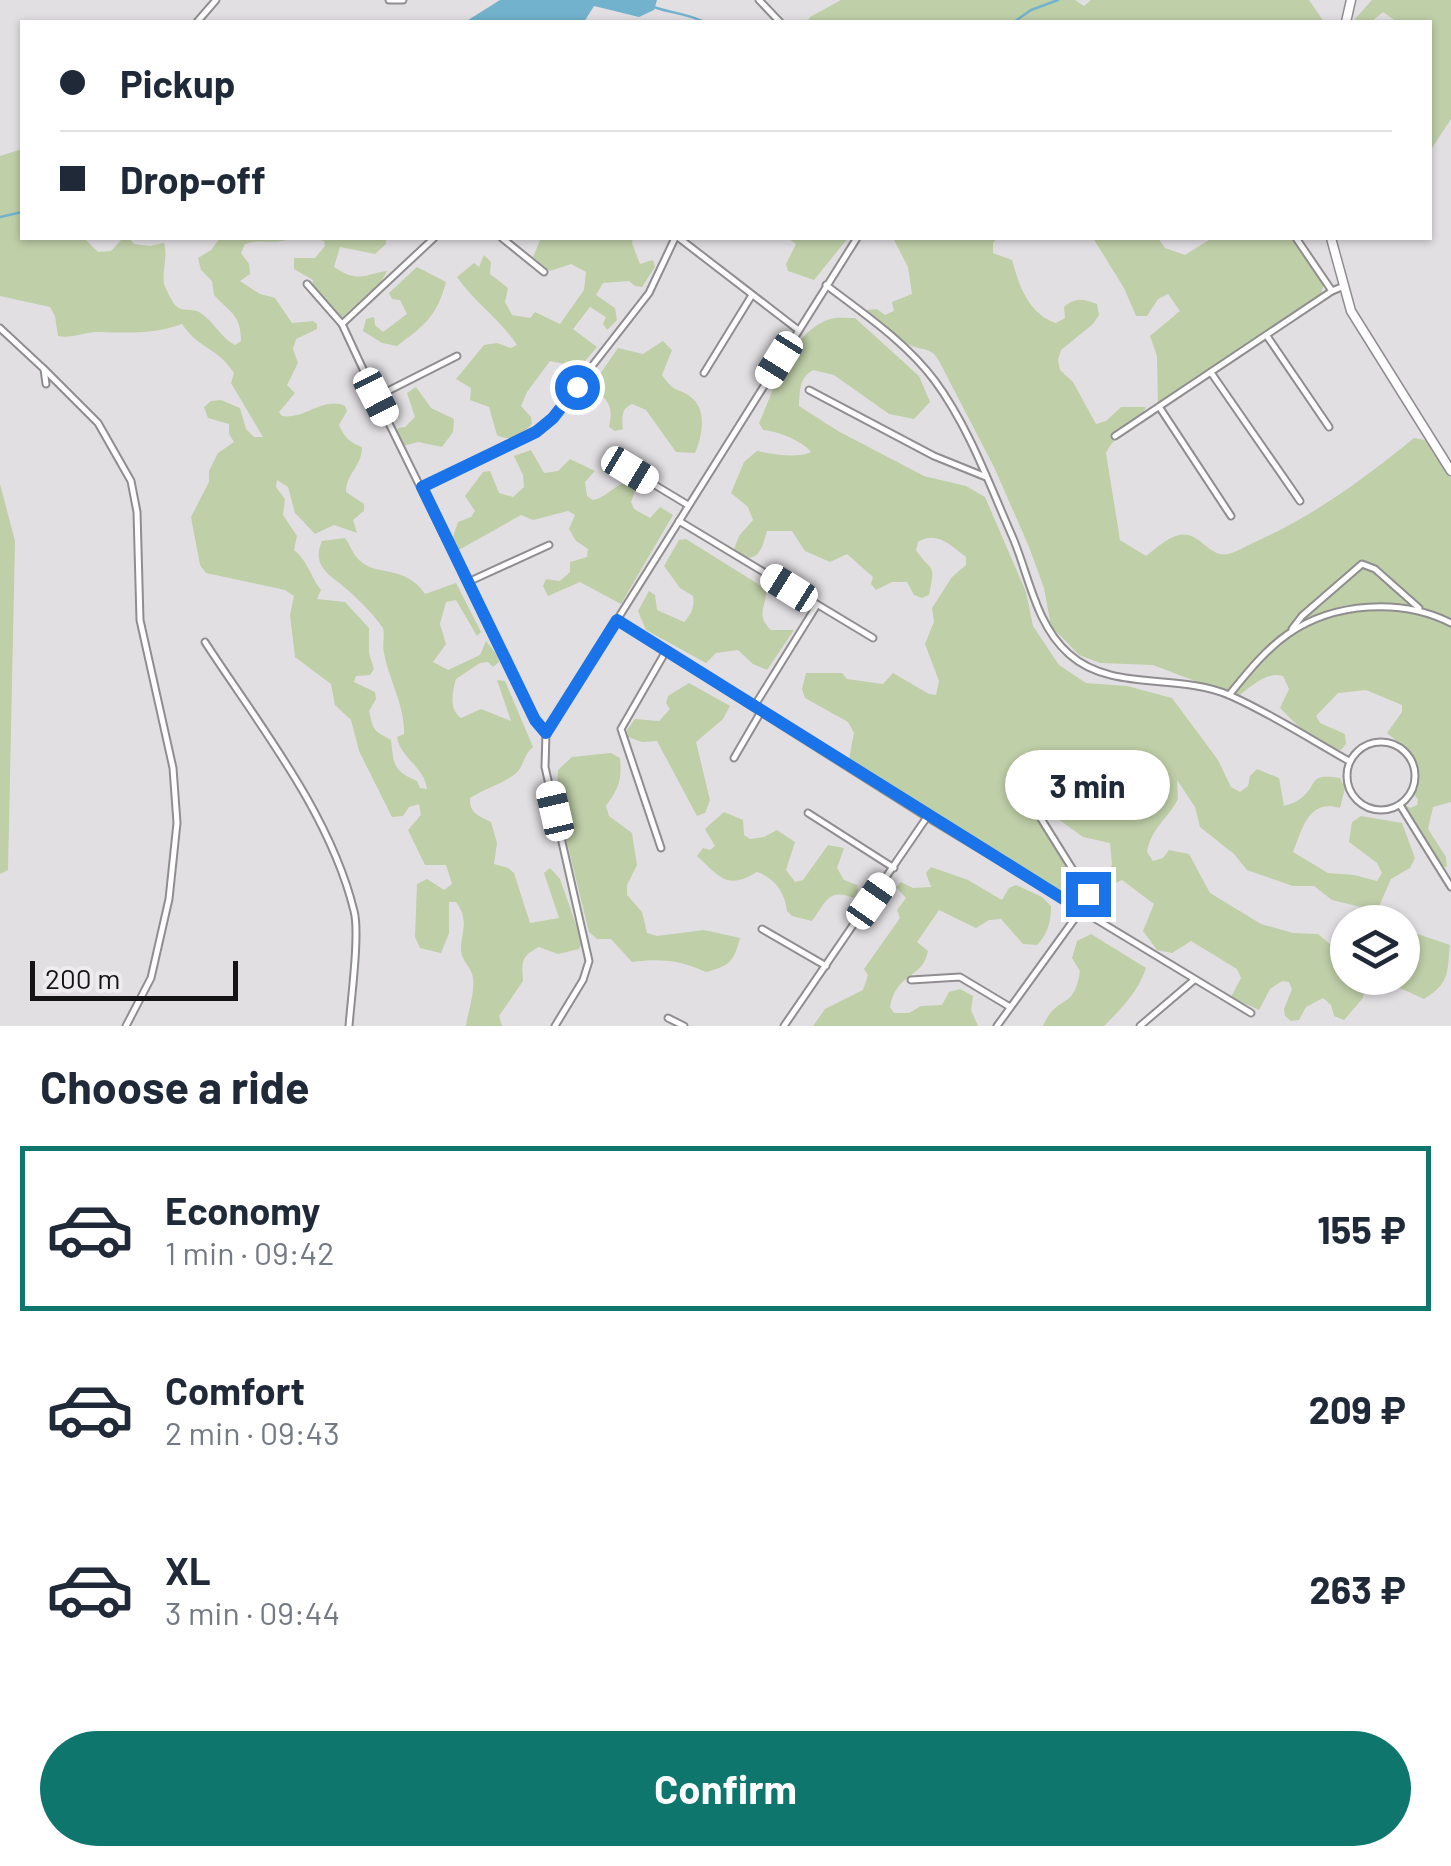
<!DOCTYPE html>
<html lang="en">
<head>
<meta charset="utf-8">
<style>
  body { margin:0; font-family:Barlow,sans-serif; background:#f6f6f7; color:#1f2937; height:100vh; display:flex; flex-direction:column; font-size:38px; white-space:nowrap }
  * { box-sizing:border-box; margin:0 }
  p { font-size:32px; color:#747a83 }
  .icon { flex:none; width:55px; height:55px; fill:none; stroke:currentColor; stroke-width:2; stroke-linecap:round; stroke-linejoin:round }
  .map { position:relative; height:1026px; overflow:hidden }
  .panel { display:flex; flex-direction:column; background:#fff; flex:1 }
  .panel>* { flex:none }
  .hud { position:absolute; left:20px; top:20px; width:1412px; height:220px; border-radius:0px; box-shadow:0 2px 8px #0004; display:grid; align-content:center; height:220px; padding:0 40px; background:#fff }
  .controls { position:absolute; left:1330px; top:905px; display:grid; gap:20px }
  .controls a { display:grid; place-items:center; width:90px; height:90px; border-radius:50%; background:#fff; box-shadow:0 2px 8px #0004; font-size:50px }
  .scale { position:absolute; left:30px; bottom:25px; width:208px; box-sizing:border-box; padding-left:10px; border:5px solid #151415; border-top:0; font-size:28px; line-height:35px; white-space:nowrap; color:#151415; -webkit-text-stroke:8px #efecf0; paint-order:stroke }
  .end { position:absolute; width:45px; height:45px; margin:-22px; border:12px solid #1a73e8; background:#fff; box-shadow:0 0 0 5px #fff }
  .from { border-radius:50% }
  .bubble { position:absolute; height:70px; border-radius:35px; background:#fff; box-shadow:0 2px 8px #0004; font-size:32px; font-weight:700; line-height:70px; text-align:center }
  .car { position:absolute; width:30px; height:60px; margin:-30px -15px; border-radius:12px; box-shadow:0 0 8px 2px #0007; background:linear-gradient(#fff 24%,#345 0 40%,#fff 0 76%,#345 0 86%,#fff 0) }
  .hud b { display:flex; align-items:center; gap:35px; height:95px; font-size:38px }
  .hud b+b { border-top:2px solid #e0e1e3 }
  .hud i { width:25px; height:25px; background:#1f2937 }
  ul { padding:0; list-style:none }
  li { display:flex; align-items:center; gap:30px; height:165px; margin:0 20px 15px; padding:0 20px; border:5px solid transparent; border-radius:0px }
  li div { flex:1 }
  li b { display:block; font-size:38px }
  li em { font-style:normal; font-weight:700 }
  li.on { border-color:#0f766e }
  li>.icon { width:90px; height:90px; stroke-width:1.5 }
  h2 { padding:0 40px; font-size:45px; line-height:120px }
  .button { display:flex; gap:20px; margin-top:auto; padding:20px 40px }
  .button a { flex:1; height:115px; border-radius:60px; background:#0f766e; color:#fff; font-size:40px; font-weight:700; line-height:115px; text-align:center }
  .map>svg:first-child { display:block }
  .green { fill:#bfcfa8 }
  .water { fill:#72b2cd }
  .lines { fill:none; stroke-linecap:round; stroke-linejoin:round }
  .stream { stroke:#72b2cd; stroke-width:2.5 }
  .street-casing { stroke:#908d90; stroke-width:9 }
  .secondary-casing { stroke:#908d90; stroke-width:11 }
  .street { stroke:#fff; stroke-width:5 }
  .secondary { stroke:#fff; stroke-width:8 }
  .route { stroke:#1a73e8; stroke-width:12 }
</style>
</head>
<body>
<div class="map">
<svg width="1451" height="1026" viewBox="0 0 1451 1026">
  <rect width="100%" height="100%" fill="#e2dfe2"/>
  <g class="green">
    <path d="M841,0H1075L1084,6L1091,0H1309L1324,22H807L810,17Z"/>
    <path d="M1372,0H1451V119L1430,151V22H1397L1383,12L1371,22H1355V19Z"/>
    <path d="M22,149V238H84L98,252L111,251L122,239L129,238L134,244L150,246L164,243C168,257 162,270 164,284C166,289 172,302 176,306C182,312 191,308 199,312C214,321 220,337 235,345L241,341C241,314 229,312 214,295L212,281L201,270L198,258L211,250L220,238H291C275,246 261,238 245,244L241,253L249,264L250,274L240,281L260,294L275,298L292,323L313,321L317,324V329L296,339L293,349L298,363L287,385L295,393L279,412L282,416C305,420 323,396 345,406L347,411L339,425C345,438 349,442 362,447C362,467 346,473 346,492L364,504V511L353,520L357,533L334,525L315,534L295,513L288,487L277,480L276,487L285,499L283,515L297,536L294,550C308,561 310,576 321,590L317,599L345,602L369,628V653L374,669L370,675L356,676L354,682L375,692L376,699L369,711C374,733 374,730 391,740C394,764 392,770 417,781L420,788L427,789C424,766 400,758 397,737L404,734C405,706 389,680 384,653C382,645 385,636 383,628C374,615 362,603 350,592C333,576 310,568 322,541L345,538C350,545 353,554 359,560C376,577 405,564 425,594L456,583L481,632L477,636L456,600L446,602L440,624L446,644L433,662L448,670L480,655L486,641L497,655L499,662L493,667L488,662L480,663L456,679C452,692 449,710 461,718L481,709L511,721L497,680L505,681L533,747C523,755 524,767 515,774C502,784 484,789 470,798C469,813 479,816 491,822L497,843L494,864L508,868L514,873L530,923L559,918L544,873L550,868L560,879L582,942L579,949L558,954L539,947C520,957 522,962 523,981L499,1016L502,1026H466C468,1012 475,992 473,978C472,967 460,960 461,948C462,929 469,920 456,902H449V933L441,953L420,948L415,937L417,884L427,879L444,890L452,884L446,865H425L408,830L421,815L419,804L409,807L403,816L392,817L359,751L351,720L335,705L331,684L295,657L290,615L294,596L285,590L206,573L200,565L191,517L209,482V471L218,453L234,442L229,434V424L208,418L204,407L211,401L221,400L240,408L246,429L254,437H263L231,383L234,373C218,348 199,349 182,324C156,334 127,333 100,332C85,331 73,339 58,336L55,316L50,307L0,296V156Z"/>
    <path d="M311,238H386V244L375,254L340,247L334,267C358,283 362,275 387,271L381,282L342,317H336L312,287L313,280L294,269V258H315L325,246L324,241Z"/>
    <path d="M541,238H633L632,243L640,264L653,260L655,267L642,287L635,286L629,281L603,283L596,295L615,308L617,320L607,330L603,324L606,317L590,307L573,329L597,347L580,367L550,361L527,392L521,406L531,417L532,424C522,434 511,443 497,435L489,407L470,400L471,388L456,379L484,345L497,343L511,348L517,345C500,319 475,303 457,277L474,263L479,267L484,255L491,262L490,274L508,288L505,302L512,315L530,318L535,312L560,324L584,290L586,272L571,264L550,271L533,257Z"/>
    <path d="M788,238H848L814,280L788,271L786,264L796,244Z"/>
    <path d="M893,238H997L993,243V253L1012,260C1019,286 1029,314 1056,323L1065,318L1064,307C1076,297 1083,299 1097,304L1099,315L1093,324L1061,350L1058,360L1060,370L1073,382L1096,424L1106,421L1121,407H1146C1138,427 1115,433 1106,453L1120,540L1146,556C1155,549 1167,538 1179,535C1199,530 1209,558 1228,554C1237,552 1248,545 1257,541C1315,515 1365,478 1414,438L1425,440L1451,478V802L1433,807L1428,829L1446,857L1447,867L1436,866L1402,814L1404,804L1410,808L1417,805L1418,799L1413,794V765L1408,759L1411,753L1387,733L1402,712V705L1366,690L1338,693L1316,716L1320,723L1345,734L1346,744L1341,750C1318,748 1296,724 1280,708L1289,689L1283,676C1265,671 1251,687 1237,697L1153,665L1100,663L1079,655L1051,626L1044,588L1029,547L994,467L939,361C931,347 925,351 912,346C897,339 880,321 866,310L877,309L885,315L894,311L892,302L912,294L908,267Z"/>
    <path d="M1093,238H1158L1165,248L1185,255L1212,238H1294L1324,281L1321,296L1158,406L1157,356L1150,336L1180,311L1168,294L1158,299L1147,316H1136L1124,288Z"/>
    <path d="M417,267L446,282C437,316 425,325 397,346L382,343L363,331L366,319L374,317L375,325L383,332L407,314L400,300L392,299L389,293Z"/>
    <path d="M855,318L919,376L930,402L914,419L889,414L834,375L813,370C799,378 800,390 799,406L838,431L924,476L966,486L985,497L1026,592L1033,626L1059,665L1086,683L1127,686L1172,698L1218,760L1231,787L1240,792L1248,786L1250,776L1257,769L1279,778L1284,806C1289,804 1295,803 1300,799C1320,784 1306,773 1340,778L1345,788L1340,808C1308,799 1303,828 1293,852L1328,873L1354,875L1377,881L1382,873L1377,863L1349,842L1352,822L1361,816L1402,823L1415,858L1410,868L1391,879L1377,911L1332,900L1314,886H1293L1247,870L1234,854L1200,827L1195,807L1177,780L1178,799C1168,819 1151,828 1147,852L1153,861L1163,858L1169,850L1189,854L1210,893L1261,924L1293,933L1318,934L1331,945L1344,930L1347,931L1348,978H1366L1363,998L1344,1020L1334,1016L1331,1005L1323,998L1306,1007L1299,1020L1291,1021L1285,1016L1284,1009L1292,989L1289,982L1282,981L1270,989L1259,1010L1231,997L1241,978L1237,969L1191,941L1172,953L1157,950L1143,931L1154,904L1122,880L1100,890L1098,883L1112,865L1110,843L1083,837L1054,816L1056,796L1037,769L1024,768L1016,775L1013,786L1028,801L1086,895L1080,903L913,803L849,759L854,733L848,722L805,698L802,689L806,673H842L847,679L883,684L893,673L929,694L936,695L939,681L925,644L934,622L932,608L952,577L966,565V557C951,546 937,530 918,542L916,550C932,574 936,561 929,595L922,598L914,595L907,582H892L876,590L871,584L873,577L847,554L830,562L805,551L792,531H767C763,544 761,558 746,558L734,549L739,536L753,520L748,507L731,493L744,462L757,451C774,454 796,459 811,452C803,441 777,431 763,430L759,423C775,388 790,332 830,319C837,317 847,318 855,318Z"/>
    <path d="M663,341L672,350L662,375C676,396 681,387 693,399C707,412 702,437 695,453L676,452L646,410L632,404C621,409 622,417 623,429L615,431L609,427C614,406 608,399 591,387L618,348L643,354Z"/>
    <path d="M416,387L431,408L454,419L453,432L442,447L418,442L403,446L396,441L398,428L405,427L415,417L407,393Z"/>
    <path d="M531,450L544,473L558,471L570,459L595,471L585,482L587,496L593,500C609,497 614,483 631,482L636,488L631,502L634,509L650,518L660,507L673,515L621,604L580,582L548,596L543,586L546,579L560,581L570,572V562L587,557L588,549L576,541L569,529L575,515L568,511L533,520L521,515L457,551L453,537L458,522L471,517L475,511L465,496L483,472L490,471L499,493L513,497L524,487L523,475L514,456Z"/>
    <path d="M0,484L15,541L8,870L0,874Z"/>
    <path d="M686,539L766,589C768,605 754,614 771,630H794L767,670L753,664L738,650L716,653L706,663L646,630L638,611L649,591L655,595L657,610L684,622C691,615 695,606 693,596L680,588L664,566L679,540Z"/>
    <path d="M689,683L730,706L723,719L696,742L710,800L705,813L697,816L657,741L642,742L628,737L627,730L635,719L659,721L670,709L666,703L668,696Z"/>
    <path d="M611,753L620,758C622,780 619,788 606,806L609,816L632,833L637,865L627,885V895L642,912L647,933L657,936L704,930L740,938C734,962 729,966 706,972C680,960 661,958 632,962L611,939H597L589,932L557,802L558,770L572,757Z"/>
    <path d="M724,812L743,820L744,835L750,839L764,837L777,830L795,842L786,870L795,882L803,880L828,845L844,848L837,868L844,880L857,885L858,891L854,898C828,888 827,901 812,921L792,916L787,911C785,893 775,878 757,872C727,890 721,878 697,856L703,848L710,850L715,846L705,829Z"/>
    <path d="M931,867L968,880L1002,900L1009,888L1016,885L1042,897L1051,906C1051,921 1048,934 1037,945L1023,944L1001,919L989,920L976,928L939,910L917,942L928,951C923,979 896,972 890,1007L894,1013H909L921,1006L942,1005L949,992L960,989L973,996L971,1010L978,1026H813L825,1009L863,990L868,975L864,969L900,918L897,910L906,898L896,887L901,882L913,888L931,887L926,873Z"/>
    <path d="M1403,929L1450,945C1447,973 1450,983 1424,999L1393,985L1392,978H1402Z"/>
    <path d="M1091,934L1146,968C1138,992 1122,1008 1104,1026H1043C1057,993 1074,1012 1080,971L1072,958L1077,941Z"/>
  </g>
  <path class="water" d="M500,0H657L654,10L639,17L594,6L584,22H465Z"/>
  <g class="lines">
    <g class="stream">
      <path d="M654,7C673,14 683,12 704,22"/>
      <path d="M1014,22L1031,10L1058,0"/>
      <path d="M0,217L22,212"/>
    </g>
    <defs>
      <g id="street">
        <path d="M389,0H403"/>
        <path d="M759,0L780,22"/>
        <path d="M197,22L216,0"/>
        <path d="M502,238L544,272"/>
        <path d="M679,238L797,329"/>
        <path d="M1296,238L1332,291L1344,286"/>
        <path d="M307,284L342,324L434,238"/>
        <path d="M826,285C864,314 906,342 935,381C969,427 990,486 1013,538C1029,576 1036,625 1069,654C1111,692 1178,673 1229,695C1270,713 1310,739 1349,761"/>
        <path d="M342,324L376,397L457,356"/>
        <path d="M0,328L44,369L46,384"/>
        <path d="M1267,336L1329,427"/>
        <path d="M44,369L98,423L131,481L137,512L140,620L173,768L177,823L169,899L151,978L126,1026"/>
        <path d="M704,373L752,295"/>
        <path d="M1212,374L1300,501"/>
        <path d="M809,390L934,456L986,477"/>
        <path d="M376,397L535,720L546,733"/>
        <path d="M1160,408L1231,516"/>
        <path d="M1115,436L1332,291"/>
        <path d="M630,470L688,505"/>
        <path d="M422,487L546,425L649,293L675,238"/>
        <path d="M679,521L873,638"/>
        <path d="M468,582L549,545"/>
        <path d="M617,621L927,817L1251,1013"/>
        <path d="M1292,629L1302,616L1362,564L1375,569L1419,608"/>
        <path d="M205,642C259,725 330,813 354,911C360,933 351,999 349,1026"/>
        <path d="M1229,695C1247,673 1265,650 1288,634C1334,602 1402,598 1451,623"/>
        <path d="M755,705L817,605"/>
        <circle cx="1381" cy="776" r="34"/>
        <path d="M734,758L762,710"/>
        <path d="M1400,805L1451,887"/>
        <path d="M808,813L894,868"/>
        <path d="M661,848L621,729L666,651"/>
        <path d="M762,929L826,966"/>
        <path d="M911,980L960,977L1010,1007"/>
        <path d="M668,1018L684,1026"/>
        <path d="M555,1026L583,980L589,961L545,767L546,733L857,238"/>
        <path d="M784,1026L927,817"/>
        <path d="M997,1026L1081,910L1088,894L1030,801"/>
        <path d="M1140,1026L1194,980"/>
      </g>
      <g id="secondary">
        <path d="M1346,22L1351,0"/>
        <path d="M1331,238L1351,311L1451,471"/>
      </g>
    </defs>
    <use href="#street" class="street-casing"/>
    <use href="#secondary" class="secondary-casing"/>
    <use href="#street" class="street"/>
    <use href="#secondary" class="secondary"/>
  </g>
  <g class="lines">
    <path class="route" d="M577,387L553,418L536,432L422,487L535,720L546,733L617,620L1081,910L1088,894"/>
  </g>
</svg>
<div class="controls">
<a><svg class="icon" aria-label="layers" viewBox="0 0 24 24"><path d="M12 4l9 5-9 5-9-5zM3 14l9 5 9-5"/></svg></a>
</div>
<div class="scale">200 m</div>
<i class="end from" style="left:577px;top:387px"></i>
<i class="end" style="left:1088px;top:894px"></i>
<div class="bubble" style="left:1005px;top:750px;width:165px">3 min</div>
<i class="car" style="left:779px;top:360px;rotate:212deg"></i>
<i class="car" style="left:376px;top:397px;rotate:153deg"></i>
<i class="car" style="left:630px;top:470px;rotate:121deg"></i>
<i class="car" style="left:789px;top:588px;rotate:302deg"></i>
<i class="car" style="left:555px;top:811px;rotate:347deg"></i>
<i class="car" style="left:871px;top:901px;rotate:35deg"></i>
<div class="hud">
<b><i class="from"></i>Pickup</b>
<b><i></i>Drop-off</b>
</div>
</div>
<section class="panel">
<h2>Choose a ride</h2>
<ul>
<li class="on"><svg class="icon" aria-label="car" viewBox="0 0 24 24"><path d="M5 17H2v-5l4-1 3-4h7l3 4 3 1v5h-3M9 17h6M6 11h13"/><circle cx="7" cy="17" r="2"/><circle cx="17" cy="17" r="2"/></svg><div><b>Economy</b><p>1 min · 09:42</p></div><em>155 ₽</em></li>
<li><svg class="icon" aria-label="car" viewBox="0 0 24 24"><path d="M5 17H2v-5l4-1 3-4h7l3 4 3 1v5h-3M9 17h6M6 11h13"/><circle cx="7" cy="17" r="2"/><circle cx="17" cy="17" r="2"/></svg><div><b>Comfort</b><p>2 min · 09:43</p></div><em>209 ₽</em></li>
<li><svg class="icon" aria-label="car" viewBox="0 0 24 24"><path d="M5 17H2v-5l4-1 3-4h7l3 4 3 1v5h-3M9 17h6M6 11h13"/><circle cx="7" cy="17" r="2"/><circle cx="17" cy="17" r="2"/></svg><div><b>XL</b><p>3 min · 09:44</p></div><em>263 ₽</em></li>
</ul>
<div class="button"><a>Confirm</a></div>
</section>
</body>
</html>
